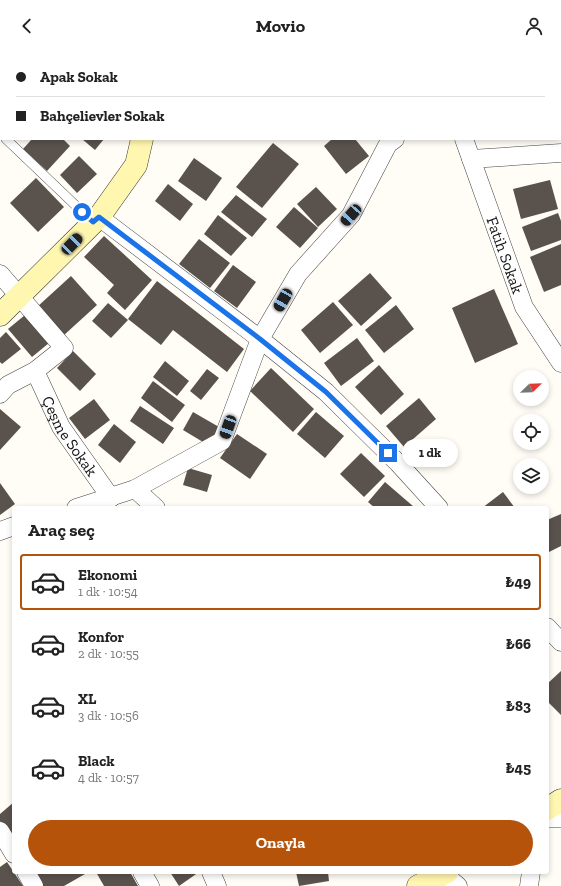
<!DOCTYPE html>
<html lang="tr">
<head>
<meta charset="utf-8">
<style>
  body { margin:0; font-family:"Zilla Slab",serif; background:#f6f6f6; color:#222; height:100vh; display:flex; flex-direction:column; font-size:15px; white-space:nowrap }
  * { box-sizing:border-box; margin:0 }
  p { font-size:13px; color:#767676 }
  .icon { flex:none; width:22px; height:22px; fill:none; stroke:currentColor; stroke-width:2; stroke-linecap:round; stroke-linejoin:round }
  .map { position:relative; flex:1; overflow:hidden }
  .drawer { position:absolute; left:12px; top:454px; width:537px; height:368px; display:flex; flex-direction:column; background:#fff; border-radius:4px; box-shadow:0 2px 6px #0003 }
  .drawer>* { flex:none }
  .guide { position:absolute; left:0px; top:0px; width:561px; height:88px; box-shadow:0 2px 6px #0003; display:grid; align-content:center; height:88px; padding:0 16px; background:#fff }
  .needle { width:26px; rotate:67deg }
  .fabs { position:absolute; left:513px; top:318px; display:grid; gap:8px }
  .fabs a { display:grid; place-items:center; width:36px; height:36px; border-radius:50%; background:#fff; box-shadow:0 2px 6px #0003; font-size:20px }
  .end { position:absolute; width:18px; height:18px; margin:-9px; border:5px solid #1a73e8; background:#fff; box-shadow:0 0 0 2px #fff }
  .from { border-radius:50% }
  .bubble { position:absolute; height:28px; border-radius:14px; background:#fff; box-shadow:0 2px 6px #0003; font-size:13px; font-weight:800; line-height:28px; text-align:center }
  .car { position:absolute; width:12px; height:24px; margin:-12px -6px; border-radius:5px; box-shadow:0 0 3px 1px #0007; background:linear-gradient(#222 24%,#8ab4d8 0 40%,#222 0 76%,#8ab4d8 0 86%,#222 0) }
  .guide b { display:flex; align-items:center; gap:14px; height:38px; font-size:15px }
  .guide b+b { border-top:1px solid #e0e0e0 }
  .guide i { width:10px; height:10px; background:#222 }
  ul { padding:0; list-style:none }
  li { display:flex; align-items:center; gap:12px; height:56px; margin:0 8px 6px; padding:0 8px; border:2px solid transparent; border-radius:4px }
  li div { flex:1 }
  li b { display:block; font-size:15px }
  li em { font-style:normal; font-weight:800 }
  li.selected { border-color:#b45309 }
  li>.icon { width:36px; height:36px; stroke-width:1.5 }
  h2 { padding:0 16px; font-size:18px; line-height:48px }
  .primary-button { display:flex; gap:8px; margin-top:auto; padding:8px 16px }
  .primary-button a { flex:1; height:46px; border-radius:24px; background:#b45309; color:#fff; font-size:16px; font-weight:800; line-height:46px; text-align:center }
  header { display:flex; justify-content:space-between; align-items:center; height:52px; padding:0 16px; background:#fff; font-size:18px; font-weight:800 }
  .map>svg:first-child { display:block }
  .building { fill:#5a524d }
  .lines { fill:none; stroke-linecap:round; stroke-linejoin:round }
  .lane-casing { stroke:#444; stroke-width:10 }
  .street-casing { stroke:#444; stroke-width:19 }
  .secondary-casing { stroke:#333; stroke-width:23 }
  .lane { stroke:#fff; stroke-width:9 }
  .street { stroke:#fff; stroke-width:18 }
  .secondary { stroke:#fff6b0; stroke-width:22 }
  .route { stroke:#1a73e8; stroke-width:5 }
  .labels { text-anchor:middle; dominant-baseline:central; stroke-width:4; stroke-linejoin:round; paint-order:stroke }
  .street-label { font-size:16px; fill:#111; stroke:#fff }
</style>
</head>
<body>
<header><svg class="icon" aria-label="back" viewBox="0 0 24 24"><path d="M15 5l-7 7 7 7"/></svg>Movio<svg class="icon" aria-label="person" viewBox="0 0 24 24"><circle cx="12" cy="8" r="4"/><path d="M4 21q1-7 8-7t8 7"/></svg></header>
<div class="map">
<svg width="561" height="834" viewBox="0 0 561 834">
  <rect width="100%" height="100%" fill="#fffdf5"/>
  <g class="building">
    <path d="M32,87H63L70,94L47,119L23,97Z"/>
    <path d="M82,87H104L95,98Z"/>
    <path d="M332,87H355L369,104L346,122L324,94Z"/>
    <path d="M273,91L299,112L262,156L236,135Z"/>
    <path d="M79,104L97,122L77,141L60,123Z"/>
    <path d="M194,106L222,126L206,149L178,129Z"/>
    <path d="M36,126L64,155L38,180L10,151Z"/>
    <path d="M550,128L558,157L521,167L513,137Z"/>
    <path d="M168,132L193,152L180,169L155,149Z"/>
    <path d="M316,135L337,157L318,175L297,152Z"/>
    <path d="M236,143L267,167L252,185L221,160Z"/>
    <path d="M294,155L318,176L300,196L276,175Z"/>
    <path d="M558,161L561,169V188L531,199L522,175Z"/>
    <path d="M218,163L247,186L231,204L204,182Z"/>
    <path d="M104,184L152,228L125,258L107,241L114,233L84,205Z"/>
    <path d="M199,187L230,211L210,236L179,212Z"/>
    <path d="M561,192V233L544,240L530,205Z"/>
    <path d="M233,213L256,230L237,256L214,239Z"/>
    <path d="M370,221L392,246L361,274L338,249Z"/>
    <path d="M71,224L97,253L63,284L37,255Z"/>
    <path d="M157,229L244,297L227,320L173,278L161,293L128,267Z"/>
    <path d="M494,237L518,292L475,311L452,256Z"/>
    <path d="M333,250L353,273L320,301L301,278Z"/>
    <path d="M108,251L128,268L111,286L92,269Z"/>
    <path d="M396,253L414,277L384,301L365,278Z"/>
    <path d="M25,263L49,291L32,305L8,277Z"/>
    <path d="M6,280L21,297L2,312L0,310V286Z"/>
    <path d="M357,286L374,309L341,334L324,311Z"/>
    <path d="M73,299L96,322L80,339L57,316Z"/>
    <path d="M165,309L189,329L177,344L153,325Z"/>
    <path d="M379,313L404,342L381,363L355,335Z"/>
    <path d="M271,316L314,357L293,380L250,339Z"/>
    <path d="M207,317L219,326L201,348L190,339Z"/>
    <path d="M153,329L185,353L172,370L141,346Z"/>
    <path d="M419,346L436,367L404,395L386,374Z"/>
    <path d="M94,347L110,368L85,387L69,366Z"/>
    <path d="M140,354L174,376L163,392L130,369Z"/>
    <path d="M0,357L21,375L0,398Z"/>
    <path d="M193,360L219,375L208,393L183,378Z"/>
    <path d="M316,360L344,384L325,406L297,382Z"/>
    <path d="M114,372L136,390L120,411L98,393Z"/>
    <path d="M237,382L267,402L250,427L220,406Z"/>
    <path d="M361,401L385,424L364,445L340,422Z"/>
    <path d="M188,416L212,423L207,440L183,433Z"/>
    <path d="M385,430L414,455L413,456H375L368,450Z"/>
    <path d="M0,431L15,452L0,463Z"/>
    <path d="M503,440L515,456H482Z"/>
    <path d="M561,462V494L547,501V468Z"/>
    <path d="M561,619V663L547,649V632Z"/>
    <path d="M14,750V785L0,769V762Z"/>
    <path d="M7,810L23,834H0V815Z"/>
    <path d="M35,820H84L85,822L64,834H43Z"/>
    <path d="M96,820H130L138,834H104Z"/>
    <path d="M170,820H199L179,834Z"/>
    <path d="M296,820H328L329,829L299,834Z"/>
  </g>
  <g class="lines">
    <defs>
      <g id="lane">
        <path d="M64,0L65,1"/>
        <path d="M0,81L1,82"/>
        <path d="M6,87L93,170"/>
      </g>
      <g id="street">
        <path d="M430,0L431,1"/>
        <path id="s1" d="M464,87L524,255L561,311"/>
        <path d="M471,107L561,101"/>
        <path d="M99,165L260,287L326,340L398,411L439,456"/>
        <path d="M0,222L64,296L35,319L8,333L0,342"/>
        <path id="s2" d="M35,319L61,375L111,446"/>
        <path d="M135,437L156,456"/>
        <path d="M76,456L135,437L222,389L260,287L298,222L351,163L388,92L395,87"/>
        <path d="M0,479L14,474"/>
        <path d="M547,575L561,590"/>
        <path d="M547,766H561"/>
        <path d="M0,779L14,802"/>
        <path d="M26,820L34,834"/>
        <path d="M142,820L150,834"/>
        <path d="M211,820L217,834"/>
        <path d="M444,822L458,834"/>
        <path d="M529,834L531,820"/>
      </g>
      <g id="secondary">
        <path d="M170,1V0"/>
        <path d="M0,263L99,165L136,113L142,87"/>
        <path d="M547,757L561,748"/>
        <path d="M418,834L447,820"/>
      </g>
    </defs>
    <use href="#lane" class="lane-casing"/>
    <use href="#street" class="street-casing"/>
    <use href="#secondary" class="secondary-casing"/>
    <use href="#lane" class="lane"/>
    <use href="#street" class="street"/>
    <use href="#secondary" class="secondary"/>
  </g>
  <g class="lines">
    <path class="route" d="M82,160L93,170L99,165L260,287L326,340L388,401"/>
  </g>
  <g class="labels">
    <g class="street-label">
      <text stroke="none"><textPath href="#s1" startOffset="123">Fatih Sokak</textPath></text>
      <text stroke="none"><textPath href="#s2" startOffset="74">Çeşme Sokak</textPath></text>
    </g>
  </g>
</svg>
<div class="fabs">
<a><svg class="needle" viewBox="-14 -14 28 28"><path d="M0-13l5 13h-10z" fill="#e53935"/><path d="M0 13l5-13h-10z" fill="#767676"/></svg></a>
<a><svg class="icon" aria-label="locate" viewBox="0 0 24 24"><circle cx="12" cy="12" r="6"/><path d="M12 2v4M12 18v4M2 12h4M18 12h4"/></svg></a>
<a><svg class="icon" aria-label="layers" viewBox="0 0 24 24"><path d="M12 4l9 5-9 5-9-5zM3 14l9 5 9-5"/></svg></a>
</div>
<i class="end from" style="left:82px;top:160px"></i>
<i class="end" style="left:388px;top:401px"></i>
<div class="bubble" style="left:402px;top:387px;width:56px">1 dk</div>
<i class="car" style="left:351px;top:163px;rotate:222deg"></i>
<i class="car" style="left:72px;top:192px;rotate:44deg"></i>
<i class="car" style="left:283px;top:248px;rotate:210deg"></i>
<i class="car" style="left:228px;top:375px;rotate:200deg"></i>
<div class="guide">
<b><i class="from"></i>Apak Sokak</b>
<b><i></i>Bahçelievler Sokak</b>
</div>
<section class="drawer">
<h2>Araç seç</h2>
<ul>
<li class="selected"><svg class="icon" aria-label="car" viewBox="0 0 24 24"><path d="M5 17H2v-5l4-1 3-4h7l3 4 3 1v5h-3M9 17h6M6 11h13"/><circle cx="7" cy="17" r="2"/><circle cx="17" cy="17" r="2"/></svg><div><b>Ekonomi</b><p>1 dk · 10:54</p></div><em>₺49</em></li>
<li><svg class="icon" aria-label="car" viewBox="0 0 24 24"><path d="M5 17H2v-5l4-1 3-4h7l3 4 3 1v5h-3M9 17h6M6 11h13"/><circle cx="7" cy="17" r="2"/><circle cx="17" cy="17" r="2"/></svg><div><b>Konfor</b><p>2 dk · 10:55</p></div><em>₺66</em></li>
<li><svg class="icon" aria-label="car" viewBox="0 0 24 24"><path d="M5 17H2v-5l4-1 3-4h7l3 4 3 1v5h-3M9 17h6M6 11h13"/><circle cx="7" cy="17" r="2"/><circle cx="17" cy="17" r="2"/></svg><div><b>XL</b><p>3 dk · 10:56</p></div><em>₺83</em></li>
<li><svg class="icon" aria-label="car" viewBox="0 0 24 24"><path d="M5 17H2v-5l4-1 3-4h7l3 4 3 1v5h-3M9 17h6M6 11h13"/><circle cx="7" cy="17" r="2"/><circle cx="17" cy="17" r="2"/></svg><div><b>Black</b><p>4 dk · 10:57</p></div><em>₺45</em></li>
</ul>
<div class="primary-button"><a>Onayla</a></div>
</section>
</div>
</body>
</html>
